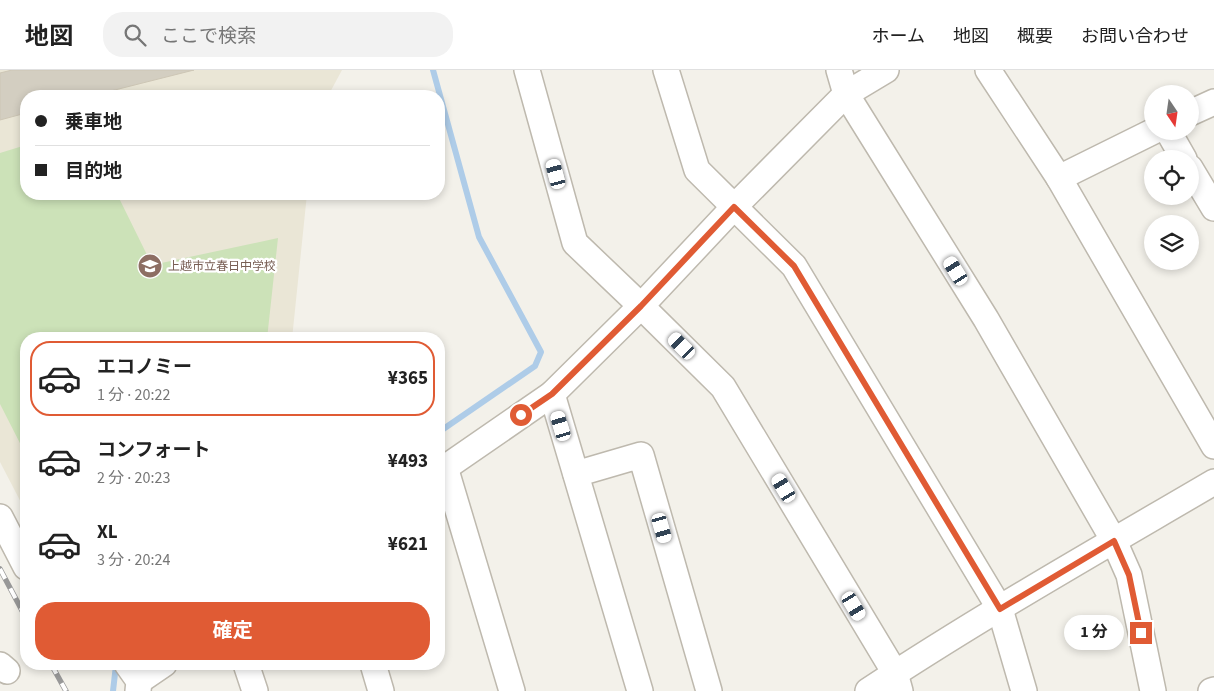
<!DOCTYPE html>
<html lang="ja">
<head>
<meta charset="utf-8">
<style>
  body { margin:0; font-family:"Source Sans 3","Noto Sans JP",sans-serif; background:#f2f2f2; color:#222; height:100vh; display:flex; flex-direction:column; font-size:19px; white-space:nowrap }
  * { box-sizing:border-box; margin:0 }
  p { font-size:16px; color:#767676 }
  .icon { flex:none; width:28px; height:28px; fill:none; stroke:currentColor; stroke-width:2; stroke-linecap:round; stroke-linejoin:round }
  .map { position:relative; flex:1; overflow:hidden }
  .side { position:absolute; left:20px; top:262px; width:425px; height:338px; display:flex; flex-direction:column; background:#fff; border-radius:20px; box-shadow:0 2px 8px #0003 }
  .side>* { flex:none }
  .top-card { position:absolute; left:20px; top:20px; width:425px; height:110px; border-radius:20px; box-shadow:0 2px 8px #0003; display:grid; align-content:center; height:110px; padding:0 15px; background:#fff }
  .needle { width:32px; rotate:167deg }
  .buttons { position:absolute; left:1144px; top:15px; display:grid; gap:10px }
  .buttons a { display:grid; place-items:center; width:55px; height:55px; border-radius:50%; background:#fff; box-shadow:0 2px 8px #0003; font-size:25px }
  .end { position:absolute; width:22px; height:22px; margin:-11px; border:6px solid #e05b34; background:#fff; box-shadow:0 0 0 2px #fff }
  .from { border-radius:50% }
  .bubble { position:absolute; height:35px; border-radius:18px; background:#fff; box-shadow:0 2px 8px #0003; font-size:16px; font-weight:700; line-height:35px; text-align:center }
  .car { position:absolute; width:15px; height:30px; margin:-15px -8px; border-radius:6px; box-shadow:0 0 4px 1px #0007; background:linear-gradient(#fff 24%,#345 0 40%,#fff 0 76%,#345 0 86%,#fff 0) }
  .top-card b { display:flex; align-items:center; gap:18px; height:48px; font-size:19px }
  .top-card b+b { border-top:1px solid #e0e0e0 }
  .top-card i { width:12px; height:12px; background:#222 }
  ul { padding:9px 0 0; list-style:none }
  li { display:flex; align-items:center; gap:15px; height:75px; margin:0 10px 8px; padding:0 5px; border:2px solid transparent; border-radius:20px }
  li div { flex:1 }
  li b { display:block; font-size:19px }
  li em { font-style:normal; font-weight:700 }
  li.active { border-color:#e05b34 }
  li>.icon { width:45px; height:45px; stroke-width:1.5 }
  .primary-button { display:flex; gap:10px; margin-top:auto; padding:10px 15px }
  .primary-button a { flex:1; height:58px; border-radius:20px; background:#e05b34; color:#fff; font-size:20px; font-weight:700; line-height:58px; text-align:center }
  header { display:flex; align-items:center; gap:30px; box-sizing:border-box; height:70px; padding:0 25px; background:#fff; border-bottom:1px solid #e0e0e0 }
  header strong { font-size:24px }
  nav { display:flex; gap:28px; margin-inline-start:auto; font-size:18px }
  .search { width:350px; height:45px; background:#f2f2f2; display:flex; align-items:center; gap:12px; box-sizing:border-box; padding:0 18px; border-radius:20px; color:#767676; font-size:19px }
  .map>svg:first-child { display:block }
  .education { fill:#eae6d6 }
  .green { fill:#cce2b8 }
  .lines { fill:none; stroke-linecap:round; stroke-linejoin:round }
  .stream { stroke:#aecce8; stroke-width:6 }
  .building { fill:#d3cec1; stroke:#cdc6b5 }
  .minor-casing { stroke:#beb9ae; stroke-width:28 }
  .minor { stroke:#fff; stroke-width:25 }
  .rail-casing { stroke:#989898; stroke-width:5.5 }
  .rail { stroke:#fff; stroke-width:4; stroke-dasharray:11; stroke-linecap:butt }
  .route { stroke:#e05b34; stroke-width:6 }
  .labels { text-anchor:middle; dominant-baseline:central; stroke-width:4.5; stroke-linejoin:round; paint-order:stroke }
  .education-label { font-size:12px; fill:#785e54; stroke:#fff; text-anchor:start }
</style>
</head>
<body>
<header>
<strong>地図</strong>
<div class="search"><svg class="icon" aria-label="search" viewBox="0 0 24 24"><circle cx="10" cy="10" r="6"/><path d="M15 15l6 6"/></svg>ここで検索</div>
<nav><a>ホーム</a><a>地図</a><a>概要</a><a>お問い合わせ</a></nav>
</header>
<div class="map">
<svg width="1214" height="621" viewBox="0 0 1214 621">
  <rect width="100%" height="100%" fill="#f3f1ea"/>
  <path class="education" d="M0,0H342L328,26H26V124H307L292,269H26V442L0,392Z"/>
  <path class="green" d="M26,75V124H117L152,195L278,168L267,269H26V385L0,334V83Z"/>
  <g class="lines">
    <g class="stream">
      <path d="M433,0L479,167L541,282L535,296L439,362"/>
      <path d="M113,621L116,595L117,594"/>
    </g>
  </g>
  <path class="building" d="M12,0H194L91,26H26V43L0,50V3Z"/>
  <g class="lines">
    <defs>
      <g id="minor">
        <path d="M527,0L575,173L641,236L723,317L895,603L900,621"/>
        <path d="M666,0L697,100L794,196L1000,539L1024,621"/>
        <path d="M839,0L846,24L986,249L1114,471L1129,505L1153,621"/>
        <path d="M988,0L1059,108L1214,376"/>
        <path d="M1190,43L1214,32"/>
        <path d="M1168,61L1184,89"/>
        <path d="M1190,98L1214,138"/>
        <path d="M1059,108L1154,61"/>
        <path d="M552,324L640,621"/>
        <path d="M445,397L512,621"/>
        <path d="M439,402L552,324L641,236L734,137L846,24L886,0"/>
        <path d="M576,404L641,385L709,621"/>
        <path d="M0,447L26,497"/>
        <path d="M127,594L139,611L138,621"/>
        <path d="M246,594L255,621"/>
        <path d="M373,594L381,621"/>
        <path d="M0,595L7,601"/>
        <path d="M139,611L164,594"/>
        <path d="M868,621C980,547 1098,480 1214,412"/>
        <path d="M1211,621L1214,620"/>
      </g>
    </defs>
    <use href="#minor" class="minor-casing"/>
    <use href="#minor" class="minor"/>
    <defs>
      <g id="rail">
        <path d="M0,499L26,548"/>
        <path d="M51,594L66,621"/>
      </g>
    </defs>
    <use href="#rail" class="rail-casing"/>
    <use href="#rail" class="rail"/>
  </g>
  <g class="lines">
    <path class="route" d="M521,345L552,324L641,236L734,137L794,196L1000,539L1114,471L1129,505L1141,563"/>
  </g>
  <defs>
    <symbol id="school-disc" viewBox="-11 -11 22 22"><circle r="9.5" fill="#8d6e63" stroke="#fff"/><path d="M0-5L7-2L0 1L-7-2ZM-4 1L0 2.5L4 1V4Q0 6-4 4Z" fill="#fff"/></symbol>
  </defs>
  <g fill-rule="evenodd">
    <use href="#school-disc" x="136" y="182" width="28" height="28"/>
  </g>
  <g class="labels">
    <g class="education-label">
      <text x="168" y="196">上越市立春日中学校</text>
    </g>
  </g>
</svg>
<div class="buttons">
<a><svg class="needle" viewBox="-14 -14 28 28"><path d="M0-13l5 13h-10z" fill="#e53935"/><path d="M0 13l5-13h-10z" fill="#767676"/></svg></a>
<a><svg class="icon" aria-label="locate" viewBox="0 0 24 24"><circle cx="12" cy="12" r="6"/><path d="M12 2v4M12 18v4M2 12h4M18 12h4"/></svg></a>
<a><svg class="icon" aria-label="layers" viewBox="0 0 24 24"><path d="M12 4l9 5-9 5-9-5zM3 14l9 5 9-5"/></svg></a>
</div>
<i class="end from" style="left:521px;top:345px"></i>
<i class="end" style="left:1141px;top:563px"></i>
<div class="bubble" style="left:1064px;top:545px;width:60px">1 分</div>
<i class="car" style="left:556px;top:104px;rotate:345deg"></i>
<i class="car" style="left:956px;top:201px;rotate:328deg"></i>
<i class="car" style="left:682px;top:276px;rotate:315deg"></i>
<i class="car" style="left:561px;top:356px;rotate:343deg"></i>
<i class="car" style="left:784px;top:418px;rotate:329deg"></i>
<i class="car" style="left:662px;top:458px;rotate:164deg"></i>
<i class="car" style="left:854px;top:536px;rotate:149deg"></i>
<div class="top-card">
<b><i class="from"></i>乗車地</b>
<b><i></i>目的地</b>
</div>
<section class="side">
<ul>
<li class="active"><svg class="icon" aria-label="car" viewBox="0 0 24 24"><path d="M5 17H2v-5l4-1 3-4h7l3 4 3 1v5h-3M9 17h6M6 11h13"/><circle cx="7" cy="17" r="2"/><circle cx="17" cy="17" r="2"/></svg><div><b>エコノミー</b><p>1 分 · 20:22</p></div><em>¥365</em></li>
<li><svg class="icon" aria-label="car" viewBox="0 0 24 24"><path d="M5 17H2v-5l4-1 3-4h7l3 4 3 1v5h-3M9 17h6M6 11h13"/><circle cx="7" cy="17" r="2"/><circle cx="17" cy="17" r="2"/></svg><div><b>コンフォート</b><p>2 分 · 20:23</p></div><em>¥493</em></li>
<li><svg class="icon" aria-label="car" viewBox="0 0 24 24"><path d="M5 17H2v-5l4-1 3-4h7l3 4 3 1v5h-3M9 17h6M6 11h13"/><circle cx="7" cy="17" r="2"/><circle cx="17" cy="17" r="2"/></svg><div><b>XL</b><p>3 分 · 20:24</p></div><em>¥621</em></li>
</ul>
<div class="primary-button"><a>確定</a></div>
</section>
</div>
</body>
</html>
